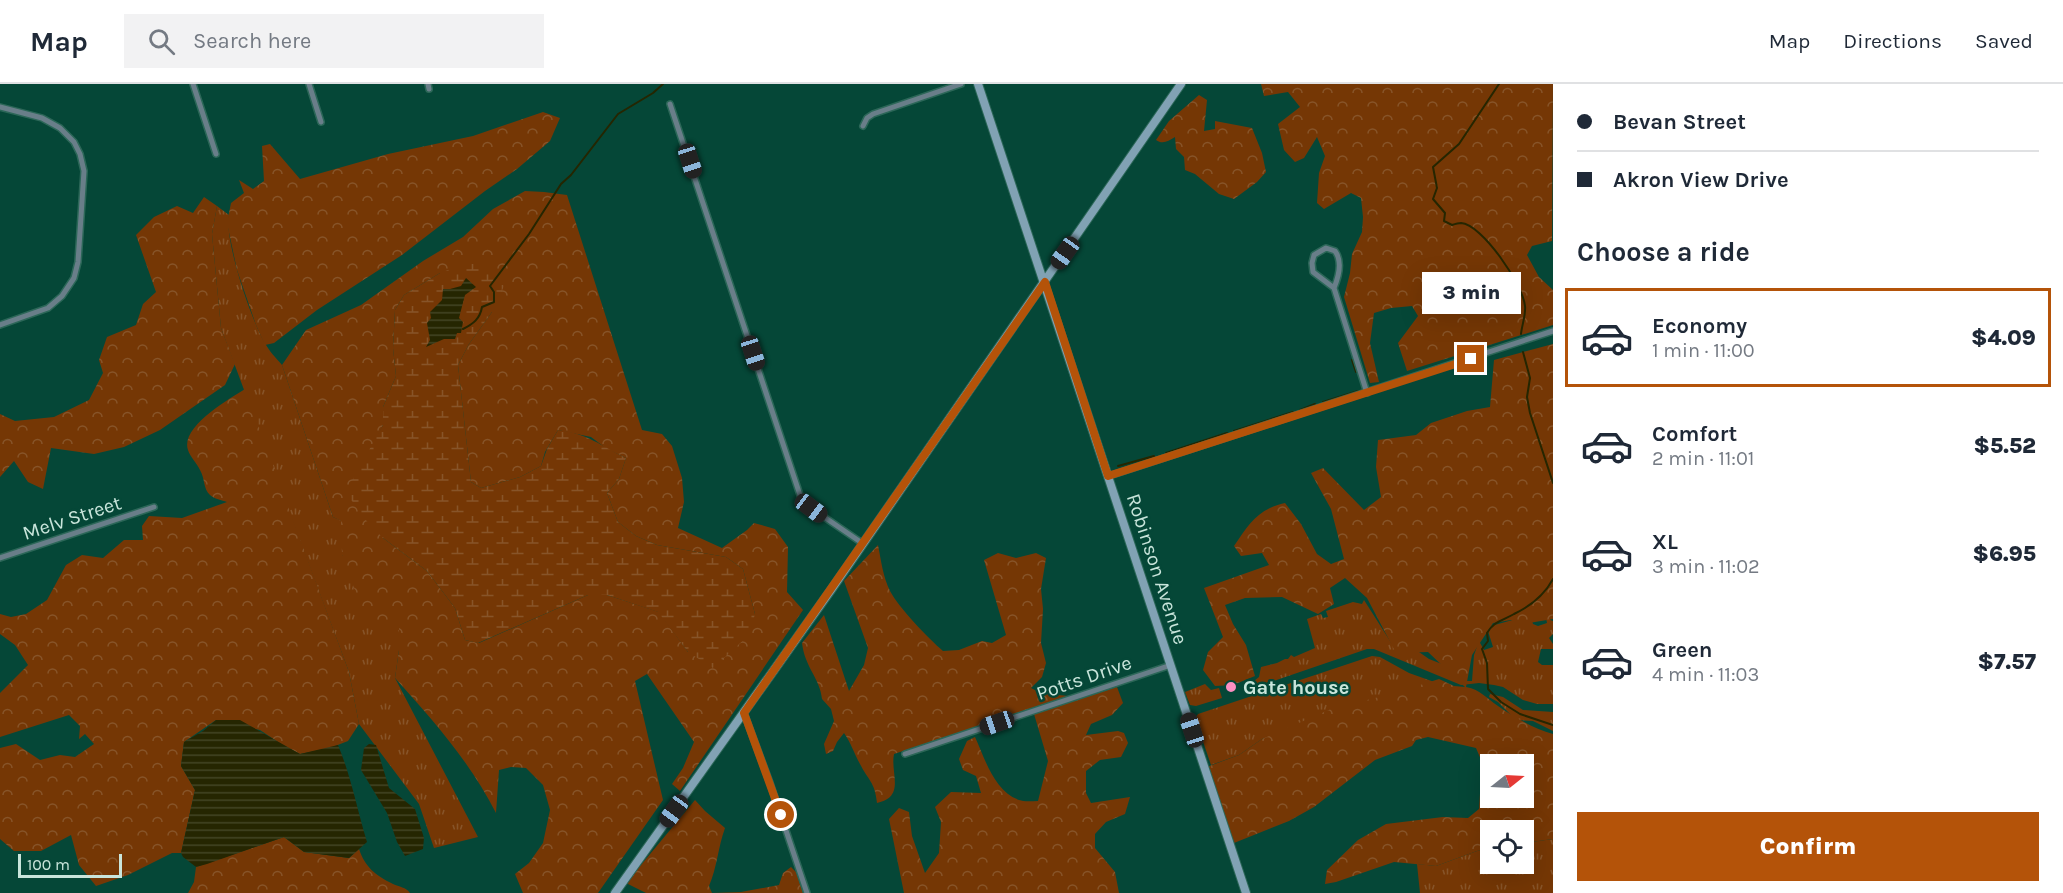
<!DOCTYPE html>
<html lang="en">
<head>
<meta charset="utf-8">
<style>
  body { margin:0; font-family:Karla,sans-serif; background:#f2f2f3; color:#1f2937; height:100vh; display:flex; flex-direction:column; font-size:22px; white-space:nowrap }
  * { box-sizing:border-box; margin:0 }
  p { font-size:20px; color:#747a83 }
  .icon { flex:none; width:33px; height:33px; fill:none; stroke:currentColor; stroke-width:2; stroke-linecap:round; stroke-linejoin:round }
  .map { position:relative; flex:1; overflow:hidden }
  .sheet { display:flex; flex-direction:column; background:#fff; width:510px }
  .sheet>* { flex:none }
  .hud { display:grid; align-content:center; height:132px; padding:0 24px; background:#fff }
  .needle { width:39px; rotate:72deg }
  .controls { position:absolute; left:1480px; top:670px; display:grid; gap:12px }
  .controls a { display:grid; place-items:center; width:54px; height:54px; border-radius:0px; background:#fff; box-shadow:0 6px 24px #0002; font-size:30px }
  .scale { position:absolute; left:18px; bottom:15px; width:104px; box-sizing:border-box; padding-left:6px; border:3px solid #c9e5db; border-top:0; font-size:16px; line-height:21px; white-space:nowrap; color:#c9e5db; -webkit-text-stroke:4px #054737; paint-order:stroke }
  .end { position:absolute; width:27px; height:27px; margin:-14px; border:8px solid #b45309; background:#fff; box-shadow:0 0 0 3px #fff }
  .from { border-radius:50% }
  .bubble { position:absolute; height:42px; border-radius:0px; background:#fff; box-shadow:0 6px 24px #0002; font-size:20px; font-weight:800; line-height:42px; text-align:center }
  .car { position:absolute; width:18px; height:36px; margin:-18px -9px; border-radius:8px; box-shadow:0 0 4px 2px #0007; background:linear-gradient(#222 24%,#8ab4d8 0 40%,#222 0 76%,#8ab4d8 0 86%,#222 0) }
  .hud b { display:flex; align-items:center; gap:21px; height:57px; font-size:22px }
  .hud b+b { border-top:2px solid #e0e1e3 }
  .hud i { width:15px; height:15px; background:#1f2937 }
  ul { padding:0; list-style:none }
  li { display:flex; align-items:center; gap:18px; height:99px; margin:0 12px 9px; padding:0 12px; border:3px solid transparent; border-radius:0px }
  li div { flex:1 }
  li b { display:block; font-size:22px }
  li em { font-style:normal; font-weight:800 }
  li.selected { border-color:#b45309 }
  li>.icon { width:54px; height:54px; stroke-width:1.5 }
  h2 { padding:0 24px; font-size:27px; line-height:72px }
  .primary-button { display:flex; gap:12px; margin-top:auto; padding:12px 24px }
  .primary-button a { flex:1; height:69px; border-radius:0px; background:#b45309; color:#fff; font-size:24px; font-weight:800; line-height:69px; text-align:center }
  header { display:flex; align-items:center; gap:36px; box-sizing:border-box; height:84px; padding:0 30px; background:#fff; border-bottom:2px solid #e0e1e3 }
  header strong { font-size:28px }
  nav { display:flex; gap:33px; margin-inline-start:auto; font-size:21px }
  .search { width:420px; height:54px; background:#f2f2f3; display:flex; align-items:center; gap:15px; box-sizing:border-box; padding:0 21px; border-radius:0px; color:#747a83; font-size:22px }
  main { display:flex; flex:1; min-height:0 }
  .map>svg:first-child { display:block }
  .grass { fill:url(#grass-tufts) }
  .forest { fill:url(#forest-crowns); fill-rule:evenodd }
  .wetland { fill:url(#wetland-marsh) }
  .water { fill:url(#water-rules) }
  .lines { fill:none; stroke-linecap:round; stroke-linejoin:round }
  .stream { stroke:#252601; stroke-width:2 }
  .street-casing { stroke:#2c6758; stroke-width:8 }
  .secondary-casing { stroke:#2c6758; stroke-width:10 }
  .street { stroke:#697e89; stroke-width:5 }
  .secondary { stroke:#81a2b4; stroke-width:8 }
  .route { stroke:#b45309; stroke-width:8 }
  .poi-dot { fill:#fc8fc2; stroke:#054737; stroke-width:2 }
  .labels { text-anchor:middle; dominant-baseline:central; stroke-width:5; stroke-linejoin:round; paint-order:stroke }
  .street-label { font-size:20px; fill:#c9e5db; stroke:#054737 }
  .poi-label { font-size:20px; font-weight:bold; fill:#c9e5db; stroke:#054737; text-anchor:start }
</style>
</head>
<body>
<header>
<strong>Map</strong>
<div class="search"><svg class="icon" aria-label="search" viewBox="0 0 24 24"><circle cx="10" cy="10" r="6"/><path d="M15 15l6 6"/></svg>Search here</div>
<nav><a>Map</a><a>Directions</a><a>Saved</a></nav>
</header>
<main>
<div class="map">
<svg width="1553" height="809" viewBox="0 0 1553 809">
  <defs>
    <pattern id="grass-tufts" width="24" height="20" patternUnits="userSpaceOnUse" patternTransform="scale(1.5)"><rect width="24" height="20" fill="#753705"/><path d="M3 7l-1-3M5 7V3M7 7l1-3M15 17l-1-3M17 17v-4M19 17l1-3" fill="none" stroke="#875429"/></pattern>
    <pattern id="forest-crowns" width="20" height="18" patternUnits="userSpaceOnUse" patternTransform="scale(1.5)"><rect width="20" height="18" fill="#753705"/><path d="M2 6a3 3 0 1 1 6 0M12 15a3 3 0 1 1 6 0" fill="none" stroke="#875429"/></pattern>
    <pattern id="wetland-marsh" width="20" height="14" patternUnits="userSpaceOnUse" patternTransform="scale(1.5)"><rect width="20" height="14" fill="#753705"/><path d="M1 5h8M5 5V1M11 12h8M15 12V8" fill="none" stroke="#875429"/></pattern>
    <pattern id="water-rules" width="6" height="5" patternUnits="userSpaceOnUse" patternTransform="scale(1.5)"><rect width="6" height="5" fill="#252601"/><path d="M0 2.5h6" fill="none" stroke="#434525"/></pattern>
  </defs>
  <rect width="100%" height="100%" fill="#054737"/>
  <g class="grass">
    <path d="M217,122L229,131C224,156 251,236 265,259C269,267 276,274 282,281L333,433L342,437V471L399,533V566L395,594L478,753L434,764L419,720L359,640L349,588L221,244L212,150Z"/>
    <path d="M1364,516L1397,568H1419L1429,575L1447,582L1465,597H1472L1474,571L1479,557L1484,566L1493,563L1488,547L1491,542L1530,531L1533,540L1538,542L1547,539L1546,534L1550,531V536L1553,537V550L1549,554L1553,560V565H1541L1538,578L1542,581H1553V620H1537L1523,616L1503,603L1494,601L1479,599L1461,601L1374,565H1367L1256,603L1254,597L1259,593L1261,583L1277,579L1285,575H1288L1291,571L1294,573L1315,564L1307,535L1321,530L1323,534L1328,533L1326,527L1353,518L1362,520Z"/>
    <path d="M1372,572L1380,573L1409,589L1440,600L1262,655L1239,671L1211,681L1195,634L1198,630Z"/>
    <path d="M1205,600L1211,606L1219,604L1222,614L1196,622L1190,621L1185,608Z"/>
    <path d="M1490,610L1503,613L1523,626L1553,628V647L1533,637L1516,636L1498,618L1489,613Z"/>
    <path d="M1553,755V809H1420L1417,780L1436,782L1477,767L1491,764V780H1524V759Z"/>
  </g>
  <g class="forest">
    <path d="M1261,0H1553L1552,157L1532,162L1527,171L1539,193L1553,206V241L1407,287L1398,259L1418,232L1412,222L1391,224L1374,229L1370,259L1379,298L1370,299L1344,213L1350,189L1352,170L1362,148L1363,133L1361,114L1351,109L1324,125L1317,119L1319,89L1325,72L1317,53L1304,74L1295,78L1284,66L1278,40L1300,23L1288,8L1264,12Z"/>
    <path d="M1199,11L1207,16L1204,47L1215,45V37L1252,44L1262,69L1266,88L1257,98L1234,115L1219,110L1195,90L1185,86L1184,73L1176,65L1175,53C1168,57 1163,61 1156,56L1169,37Z"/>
    <path d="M543,28L560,34L550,57L517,85L485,107L402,171L317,226L274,259L265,261L256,241L237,186L227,139L231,119L244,109L239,96L253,105L264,97L262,62L270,60L300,95L388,70L473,52Z"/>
    <path d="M525,107L544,108L567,111L642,346L662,350L672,362L682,394L684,418L678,444L722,464L747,446L754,439L775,445L788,463L787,508L803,526L680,707L672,700L683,684L694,658L647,590L635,597L663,716L598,809H523L515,790L529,779L543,759L550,726L543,701L526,684L511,683L499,686L496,729C470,678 433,636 395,594L399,566V535L385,549L365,534L342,471L341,437L333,433L282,281L306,246L361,221L423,177L463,153L493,125ZM440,189L492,228L469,260L458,281L471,398L481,404L520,393L541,382L545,368L558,346L591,353L607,365L626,374L619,395L607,409L618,438L636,452L657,461L726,473L743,485L755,530L688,568L659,528L607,511H588L479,559L465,556L455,524L427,487L383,454L375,358L383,341V323L396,292L393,264L395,226L404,211Z"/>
    <path d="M204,113L217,122L212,150L221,244L235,280L225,301L160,346L124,363L94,370L51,364L43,405L28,398L14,377L0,393V330L15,337L54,333L89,316L103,289L99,276L107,253L136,241L143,220L156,208L136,151L154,133L177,122L193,129Z"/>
    <path d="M1553,260V535L1529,539L1511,536L1493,539L1472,571L1466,603C1481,606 1486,614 1498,622C1514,633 1534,645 1553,650V755L1524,759V747H1491V764L1477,767L1436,782L1394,778L1336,798L1325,800L1327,786L1358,756L1386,740L1443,733L1468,734L1479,725L1482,678L1476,664L1428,653L1416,656L1412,662L1375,676L1314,723L1289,737L1229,761L1204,684L1239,671L1262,655L1331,625L1395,609L1439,595L1454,602L1465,603L1428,568L1396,569L1367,514L1345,494L1330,504L1334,520L1318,530L1282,513L1245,514L1225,521L1233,540L1246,561L1255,592L1233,601L1215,602L1203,586L1208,568L1223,553L1204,504L1269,481L1262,469L1241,472L1234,462C1249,440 1258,425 1285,419L1301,440L1317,470L1331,480L1344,475L1331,425L1311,389L1323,384L1364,426L1381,413L1376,383L1378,356L1416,351L1431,339L1467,327L1490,323L1494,276ZM1491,681H1524V714H1491Z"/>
    <path d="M245,305L349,588L359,640L348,657L330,664L300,670L281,660L260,646L216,636L184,658L181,682L195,706L181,769H172L128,791L96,802L79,781L71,751L41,767H14L0,755V664L16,660L40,676L60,671L75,673L94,660L85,650L79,655L80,642L69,631L0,653V609L28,581L15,561L0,550V530L11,533L26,530L47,516L66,481L82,471L103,474L124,456H143L142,442L149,432L182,434L227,418C222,416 214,415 210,411C203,405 205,394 200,386C197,379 190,373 188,366C180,343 229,315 245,305Z"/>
    <path d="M878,461C881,476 883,493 890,507C899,524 928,554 943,567L959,566L982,557L992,559L1006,551L984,476L998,469L1016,474L1036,469L1046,474L1041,505L1043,525L1041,559L1046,579L1042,593L1031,604L1041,609L1068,612L894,670C890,689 906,713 877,719C875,698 868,696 860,680C854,669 851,659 844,649L837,658L833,667L826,670L824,660L834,637L831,625L822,615C820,594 805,584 802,559L824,531L849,607L864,581L868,564L844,497Z"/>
    <path d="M1117,603L1123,619L1112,631L1091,640L1086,651L1118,647L1124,649L1128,659L1121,673L1100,676L1086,687V709L1091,719L1130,713L1125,730L1106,738L1095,750V764L1115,788L1119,809H904L889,735L899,724L909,728L912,752L925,789L939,769L941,738L935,723L951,708L981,709L976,692L963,686L959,675L967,657L975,653C985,675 994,707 1019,716C1024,718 1032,717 1038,717L1048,677L1034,630Z"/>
    <path d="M695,716L705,727L725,744C718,763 717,784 709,802L712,809L741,808L779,801L783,789L791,783L796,788L803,809H646L626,799Z"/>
    <path d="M284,753L304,768L349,774L359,765C365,783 375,791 393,800C399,803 406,803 410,809H188L194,798L196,783Z"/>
  </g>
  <path class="wetland" d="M478,175L504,202L492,228L469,260L458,281L471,398L481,404L520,393L541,382L547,365L558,346C587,349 601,362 626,374L619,395L607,409L618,438L636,452L657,461L726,473L743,485L755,530L749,551L713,584L688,568L658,528L607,511H588L478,559L465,556L455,524L427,487L383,454L362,432L350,414L353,395L383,341V323L396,292L393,264L395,226L404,211L440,189Z"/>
  <g class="water">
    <path d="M466,194L476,203L465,211L459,234L463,238L461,249H457L455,255H444L426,263L430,256L427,239L431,234L430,228L442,216L443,205H450L461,202Z"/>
    <path d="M216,636H240L300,670L338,661C351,692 357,725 367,758L349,774L304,768L284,753L207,780L196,783L183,773L181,769L195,706L181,682L184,658L203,647Z"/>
    <path d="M369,660L376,661L389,704L415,725L424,754L423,765L405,772L397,758L387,729L361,686L364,664Z"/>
  </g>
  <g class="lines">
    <g class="stream">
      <path d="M1499,0L1459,60L1433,83L1437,104L1433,115L1445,129L1444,137L1452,141C1455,140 1458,139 1461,139C1482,140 1523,201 1525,222C1526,230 1522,241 1521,250"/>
      <path d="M463,245C473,240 480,235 482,223L494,218V208L490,202L529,150L561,100L571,91L618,30L653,9L663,0"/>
      <path d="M1523,268L1530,294L1527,313L1530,329L1553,399"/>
      <path d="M1352,276L1356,288"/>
      <path d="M1323,318L1358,307"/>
      <path d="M1300,326L1315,320"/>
      <path d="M1234,347L1293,328"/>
      <path d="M1166,369L1227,349"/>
      <path d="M1118,382L1154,372"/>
      <path d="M1553,495C1544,512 1531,522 1514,530C1502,537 1494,537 1487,549L1488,557L1482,565L1487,579L1488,605L1501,618L1520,630L1553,641"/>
    </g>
    <defs>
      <g id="street">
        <path d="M193,0L216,70"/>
        <path d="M309,0L321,38"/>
        <path d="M428,0L429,5"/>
        <path d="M670,20L800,411L811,424L862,459"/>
        <path d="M0,23L42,34L60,44L74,58L80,70L84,87L78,178L74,194L62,212L48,224L0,241"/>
        <path d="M863,42L867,34L873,30L961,0"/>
        <path d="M1334,204C1339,192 1343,178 1335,167L1326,164L1314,171L1312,179L1313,188L1334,204L1367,309"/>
        <path d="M1109,392L1553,247"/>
        <path d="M0,474L154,423"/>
        <path d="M744,629L770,699L807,809"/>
        <path d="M905,670L1171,581"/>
      </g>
      <g id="secondary">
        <path d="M978,0L1246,809"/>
        <path d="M615,809L831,506L1181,0"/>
      </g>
    </defs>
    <use href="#street" class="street-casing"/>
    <use href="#secondary" class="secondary-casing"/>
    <use href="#street" class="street"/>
    <use href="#secondary" class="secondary"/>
  </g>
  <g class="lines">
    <path class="route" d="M781,731L744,629L1045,198L1108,392L1471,275"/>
  </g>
  <circle class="poi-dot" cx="1231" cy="603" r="6"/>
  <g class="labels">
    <g class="street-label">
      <text transform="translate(72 434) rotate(-18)">Melv Street</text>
      <text transform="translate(1157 485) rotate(72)">Robinson Avenue</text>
      <text transform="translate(1084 594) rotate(-19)">Potts Drive</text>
    </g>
    <g class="poi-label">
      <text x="1243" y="603">Gate house</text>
    </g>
  </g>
</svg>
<div class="controls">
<a><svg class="needle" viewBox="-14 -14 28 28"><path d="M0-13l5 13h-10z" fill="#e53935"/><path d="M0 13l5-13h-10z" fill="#747a83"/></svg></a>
<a><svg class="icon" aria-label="locate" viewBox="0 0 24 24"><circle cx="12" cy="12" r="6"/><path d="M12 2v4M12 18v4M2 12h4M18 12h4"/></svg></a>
</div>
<div class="scale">100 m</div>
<i class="end from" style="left:781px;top:731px"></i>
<i class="end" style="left:1471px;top:275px"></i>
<div class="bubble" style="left:1422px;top:188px;width:99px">3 min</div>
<i class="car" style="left:690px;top:77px;rotate:162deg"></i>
<i class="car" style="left:1065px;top:169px;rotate:215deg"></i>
<i class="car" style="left:753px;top:269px;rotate:162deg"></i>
<i class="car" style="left:811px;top:424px;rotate:127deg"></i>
<i class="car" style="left:997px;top:639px;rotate:251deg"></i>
<i class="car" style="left:1192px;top:646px;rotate:342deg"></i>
<i class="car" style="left:674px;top:727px;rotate:216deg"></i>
</div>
<section class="sheet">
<div class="hud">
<b><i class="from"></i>Bevan Street</b>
<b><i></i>Akron View Drive</b>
</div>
<h2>Choose a ride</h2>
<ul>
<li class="selected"><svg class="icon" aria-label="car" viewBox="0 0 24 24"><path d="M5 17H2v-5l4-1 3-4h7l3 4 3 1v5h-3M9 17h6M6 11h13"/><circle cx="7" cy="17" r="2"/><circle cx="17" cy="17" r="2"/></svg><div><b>Economy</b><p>1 min · 11:00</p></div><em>$4.09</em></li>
<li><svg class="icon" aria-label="car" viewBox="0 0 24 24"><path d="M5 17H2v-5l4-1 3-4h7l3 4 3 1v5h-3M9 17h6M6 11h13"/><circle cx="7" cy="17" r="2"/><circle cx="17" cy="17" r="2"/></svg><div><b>Comfort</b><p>2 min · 11:01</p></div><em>$5.52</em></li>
<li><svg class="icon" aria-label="car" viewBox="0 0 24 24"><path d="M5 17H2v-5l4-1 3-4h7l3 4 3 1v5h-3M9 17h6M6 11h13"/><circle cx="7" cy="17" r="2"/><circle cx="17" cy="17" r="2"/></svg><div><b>XL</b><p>3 min · 11:02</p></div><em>$6.95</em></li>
<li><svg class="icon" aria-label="car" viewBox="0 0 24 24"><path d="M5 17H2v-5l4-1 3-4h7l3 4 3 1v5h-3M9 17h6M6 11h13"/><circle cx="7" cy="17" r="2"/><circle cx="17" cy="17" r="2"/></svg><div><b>Green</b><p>4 min · 11:03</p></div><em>$7.57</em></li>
</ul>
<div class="primary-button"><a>Confirm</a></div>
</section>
</main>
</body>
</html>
